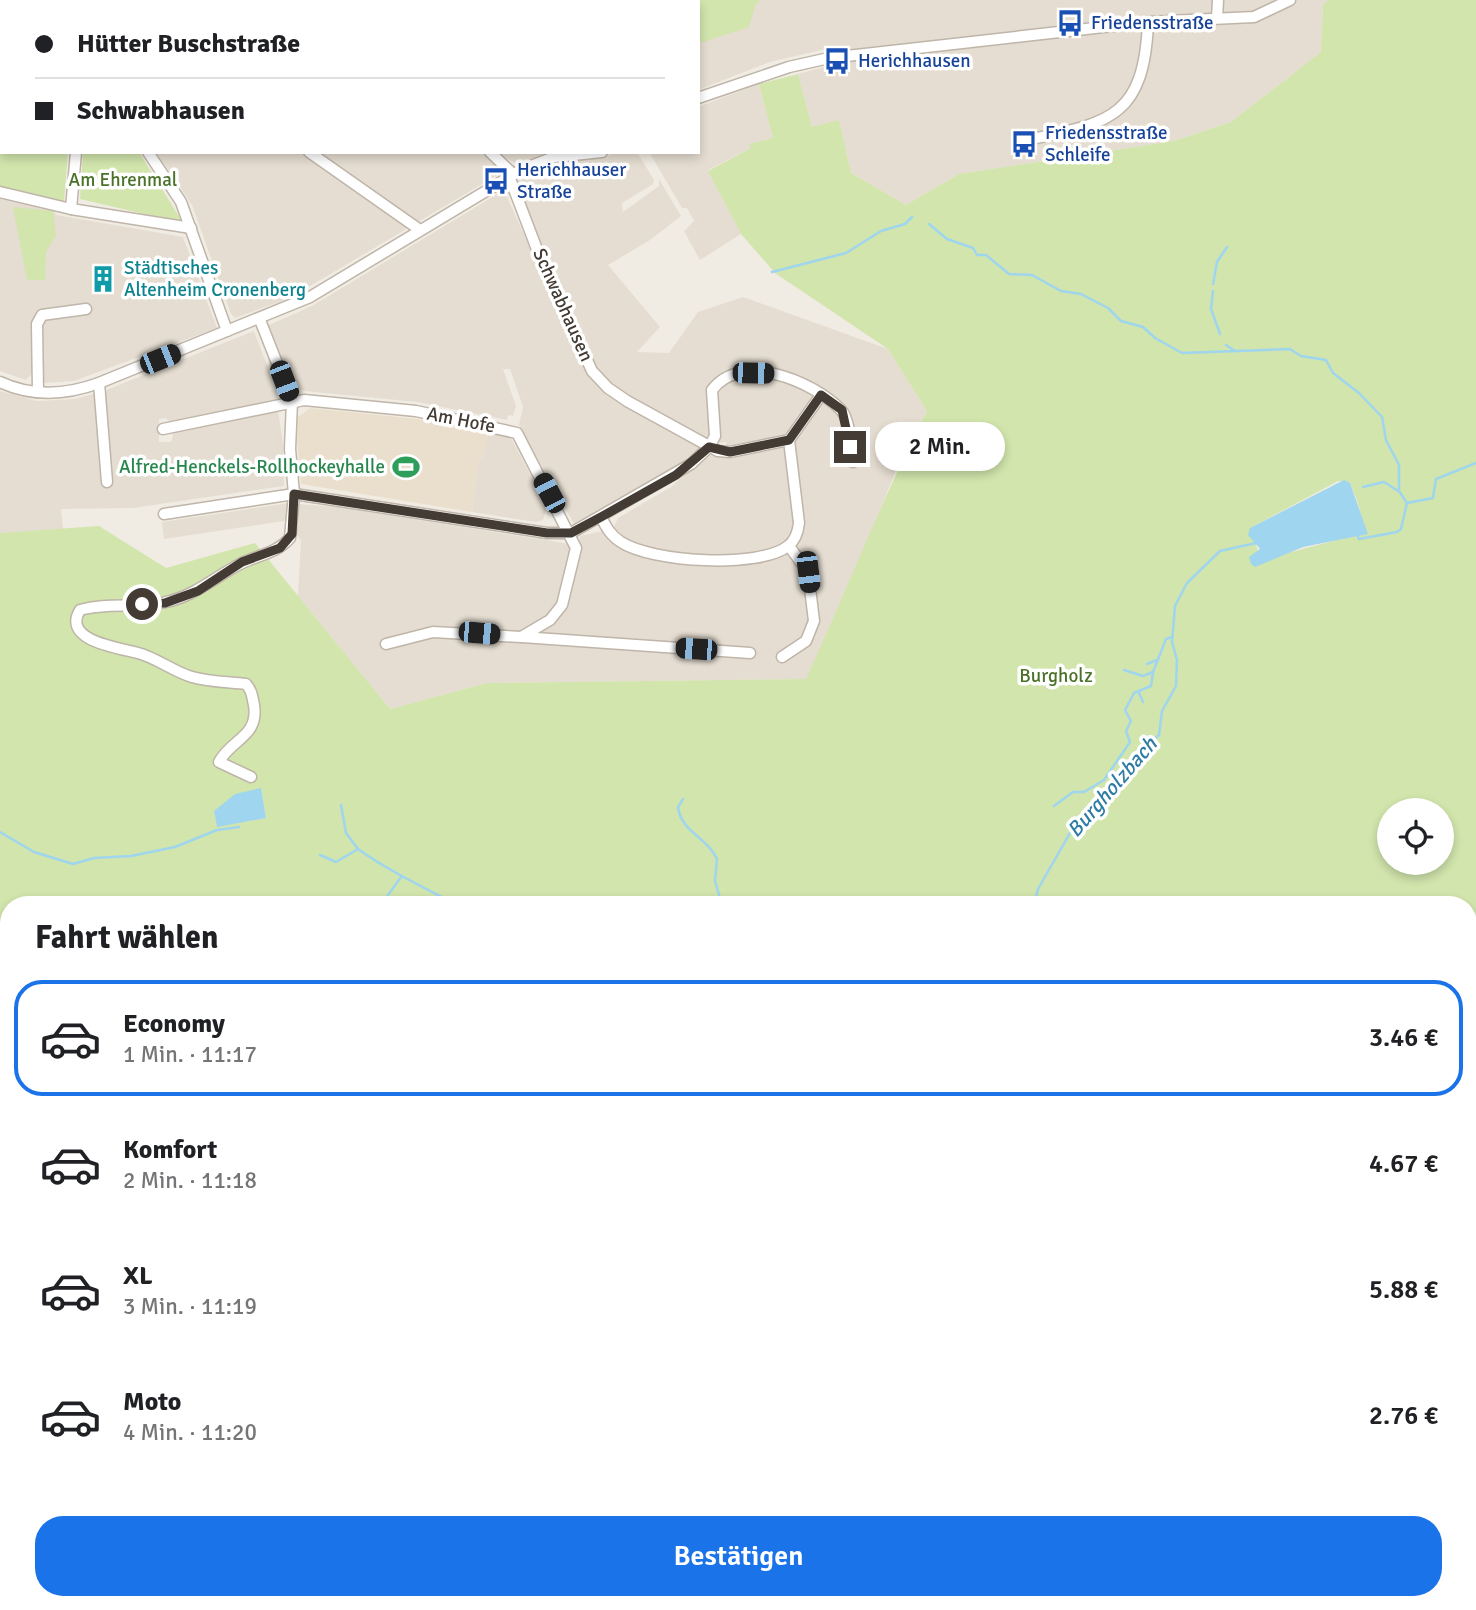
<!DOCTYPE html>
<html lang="de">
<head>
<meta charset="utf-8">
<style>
  body { margin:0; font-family:Signika,sans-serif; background:#f2f2f2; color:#202124; height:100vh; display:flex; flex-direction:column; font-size:26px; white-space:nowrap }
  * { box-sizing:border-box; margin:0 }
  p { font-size:23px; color:#757577 }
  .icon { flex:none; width:38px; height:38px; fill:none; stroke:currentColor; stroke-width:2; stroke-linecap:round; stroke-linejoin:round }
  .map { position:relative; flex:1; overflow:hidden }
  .details { position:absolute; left:0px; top:896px; width:1477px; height:714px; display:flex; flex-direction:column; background:#fff; border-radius:28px 28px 0 0; box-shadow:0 4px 10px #0003 }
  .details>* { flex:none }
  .top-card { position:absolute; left:0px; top:0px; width:700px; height:154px; box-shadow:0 4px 10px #0003; display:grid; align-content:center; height:154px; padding:0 35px; background:#fff }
  .tools { position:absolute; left:1377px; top:798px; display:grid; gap:14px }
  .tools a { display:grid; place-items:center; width:77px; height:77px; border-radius:50%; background:#fff; box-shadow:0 4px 10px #0003; font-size:35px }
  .end { position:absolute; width:32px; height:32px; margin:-16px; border:9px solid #433b34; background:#fff; box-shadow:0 0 0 4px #fff }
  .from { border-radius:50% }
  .bubble { position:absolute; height:49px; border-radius:24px; background:#fff; box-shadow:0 4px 10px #0003; font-size:23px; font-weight:600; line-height:49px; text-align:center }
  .car { position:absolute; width:21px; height:42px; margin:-21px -10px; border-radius:9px; box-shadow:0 0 5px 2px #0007; background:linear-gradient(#222 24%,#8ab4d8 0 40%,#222 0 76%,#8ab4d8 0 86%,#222 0) }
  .top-card b { display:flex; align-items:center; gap:24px; height:66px; font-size:26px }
  .top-card b+b { border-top:2px solid #e0e0e0 }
  .top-card i { width:18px; height:18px; background:#202124 }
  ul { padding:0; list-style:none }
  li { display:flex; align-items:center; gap:21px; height:116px; margin:0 14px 10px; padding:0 21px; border:4px solid transparent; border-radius:28px }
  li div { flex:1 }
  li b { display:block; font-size:26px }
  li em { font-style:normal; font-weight:600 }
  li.current { border-color:#1a73e8 }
  li>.icon { width:63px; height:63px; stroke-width:1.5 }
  h2 { padding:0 35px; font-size:32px; line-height:84px }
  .primary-button { display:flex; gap:14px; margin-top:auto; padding:14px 35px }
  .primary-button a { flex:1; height:80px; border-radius:28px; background:#1a73e8; color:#fff; font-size:28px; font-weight:600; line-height:80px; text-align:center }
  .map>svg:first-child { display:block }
  .residential { fill:#e5ddd1 }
  .education { fill:#eadfcd }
  .green { fill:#d1e5ac; fill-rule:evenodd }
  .water { fill:#9fd5ee }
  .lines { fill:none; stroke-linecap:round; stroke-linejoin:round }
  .stream { stroke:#9fd5ee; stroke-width:2.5 }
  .minor-casing { stroke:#bfb5a9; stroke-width:13 }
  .minor { stroke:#fff; stroke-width:10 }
  .route { stroke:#433b34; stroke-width:9 }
  .labels { text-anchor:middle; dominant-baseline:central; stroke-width:7; stroke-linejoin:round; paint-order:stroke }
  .transit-label { font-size:19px; fill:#164399; stroke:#fff; text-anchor:start }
  .park-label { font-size:19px; fill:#4b7229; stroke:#fff }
  .culture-label { font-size:19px; fill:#0d838f; stroke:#fff; text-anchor:start }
  .street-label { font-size:19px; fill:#433b34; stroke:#fff }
  .leisure-label { font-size:19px; fill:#27864d; stroke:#fff; text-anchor:end }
  .water-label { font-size:21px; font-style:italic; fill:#2e7ca3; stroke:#fff }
</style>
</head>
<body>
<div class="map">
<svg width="1476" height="1610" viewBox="0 0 1476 1610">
  <rect width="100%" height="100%" fill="#f1ece3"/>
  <g class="residential">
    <path d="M760,0H1328L1323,5L1321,52L1231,122L1174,141L959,174L906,205L851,173L839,121L812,128L798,74L828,66L826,49L770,62L698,90V42H703Z"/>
    <path d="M759,84L773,138L750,144L751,148L708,170L741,234L700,260L684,231L694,221L687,208H682L649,152H698V107Z"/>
    <path d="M156,152H485L504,171L290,298L235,318L231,314L192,205Z"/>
    <path d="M493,152H557L520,165Z"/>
    <path d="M615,152H637L654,180L653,184L622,203L623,212L659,186V179L681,216L650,240L608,265L660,327L637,352L669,353L698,312L743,297L888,349L927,411L896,470L849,587L806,679L487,683L390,709L298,596L301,540L296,534L297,504L336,507L570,544L579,543L580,536L613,529L618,518L671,487L705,455H721L726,449V442L720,443L712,434L706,439L670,423L616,390L595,369L538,245L514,179L546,163L557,161L560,166H566L573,160L606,157Z"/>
    <path d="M504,190L579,357H582L594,375L700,447L685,464L574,524L519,425L523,407L510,369H503L516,406L513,416L508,415L507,420L417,402L304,391L292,383L269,325L312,306Z"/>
    <path d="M0,199L52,211L57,215L183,237L217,328L74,381L42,383L40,365L26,380L0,371Z"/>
    <path d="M254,331L276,389L278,401L171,423L166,418L159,419V442H171L174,432L278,411L283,443L284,486L133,508L61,509L63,529L0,533V391L37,401L75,399L104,391Z"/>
    <path d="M488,433L511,438L547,506L543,520L536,522L472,512L479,458H483Z"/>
    <path d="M289,503L290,520L164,539L162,522Z"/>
    <path d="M0,1209L9,1218V1249L0,1260Z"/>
  </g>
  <path class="education" d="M310,408L418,419L488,433L483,459H479L472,512L301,484L297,440L298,417Z"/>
  <g class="green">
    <path d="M393,0H760L755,6L749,27L703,42H698V2H391Z"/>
    <path d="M1328,0H1476V1610H0V1342L9,1345V1601H1468V905H9V1218L0,1209V533L99,526L166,568L255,543L390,709L487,683L806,679C847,590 882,498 927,411L888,349L775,273L741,234L708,171L751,148L749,144L773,138L759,84L798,74L812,127L839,120L851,173L906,205L959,174L1174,141L1231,122L1321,52L1323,5ZM1338,481L1350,483C1357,501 1366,518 1360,537L1356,535L1284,554L1258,551L1250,528ZM261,789L266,818L217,826L214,811ZM1390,810H1442V863H1390Z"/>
    <path d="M0,108L2,152H68L64,201L0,186Z"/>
    <path d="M83,152H139L183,223L80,199Z"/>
    <path d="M13,207L53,211L56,236L46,252L45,280H27Z"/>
    <path d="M9,1251V1320L0,1315V1266Z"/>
  </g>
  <g class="water">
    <path d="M1344,480L1350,483L1368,534L1303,547L1255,567L1251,564L1249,557L1260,549L1248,535L1250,528Z"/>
    <path d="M261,788L266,818L217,827L214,811L235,794Z"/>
  </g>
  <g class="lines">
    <g class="stream">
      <path d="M481,2L483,0"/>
      <path d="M929,224L947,239L973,248L977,255H986L1009,274L1032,275L1061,291L1081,294L1108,308L1121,321L1143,327L1155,338L1182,353L1290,349L1301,356L1326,360L1333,373L1359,393L1382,417L1386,440L1399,465V491L1407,503"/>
      <path d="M772,272L846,253L881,231L905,224L912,217"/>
      <path d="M1213,284L1217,262L1227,247"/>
      <path d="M1213,291L1211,309L1220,334"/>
      <path d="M1226,345L1235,351"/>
      <path d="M1363,487L1384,482L1398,491"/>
      <path d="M1358,536L1359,539L1397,532L1401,529L1407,503L1433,498L1436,479L1476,463"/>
      <path d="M1147,664L1157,660"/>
      <path d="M1124,670L1143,676L1153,672"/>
      <path d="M1139,693L1143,702"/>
      <path d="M683,799L678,807C681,832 707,837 717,859L715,881L722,905"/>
      <path d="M341,805L346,833L358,849"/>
      <path d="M1054,806L1073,792H1084L1104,780L1130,742L1126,731L1131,721L1125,710L1134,693L1151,686L1153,672L1166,639L1172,637"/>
      <path d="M0,832L34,852L73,864L94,858L131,856L175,847L217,830L239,827"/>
      <path d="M320,855L336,862L358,849C389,871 423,887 457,905"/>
      <path d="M381,905L401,877"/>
      <path d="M1034,905L1038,889L1070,833L1134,768L1145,746L1159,735L1162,711L1176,686L1177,660L1172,642L1175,606L1187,583L1220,551L1256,543"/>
      <path d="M497,1601V1610"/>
      <path d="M538,1601L558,1610"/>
    </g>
    <defs>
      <g id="minor">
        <path d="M109,0L110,2"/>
        <path d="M174,0L175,2"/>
        <path d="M208,2L216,0"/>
        <path d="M1217,18L1218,0"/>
        <path d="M698,98L789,67L829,58L1148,22L1254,17L1290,0"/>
        <path d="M1018,142C1105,123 1144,123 1148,22"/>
        <path d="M148,152L181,202L227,331"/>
        <path d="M309,152L420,230"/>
        <path d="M490,152L513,174"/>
        <path d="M509,176L538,252L592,371L608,388L627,401L718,451L730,452L789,440"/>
        <path d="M0,192L71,209L191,228"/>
        <path d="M71,209L76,152"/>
        <path d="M0,382C32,397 66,395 99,383L310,297L521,170L554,157L602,152"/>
        <path d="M99,383L107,482"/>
        <path d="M38,392L37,324L42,315L86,309"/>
        <path d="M163,429L304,400L416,411L517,433L576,548L562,605L550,620L521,637L433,632L386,644"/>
        <path d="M789,440L821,395"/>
        <path d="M164,514L294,494L547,533H571L691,464L709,447L715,436L712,390C741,351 813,381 841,410C850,419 851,448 853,462"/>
        <path d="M601,517C606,527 611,536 621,542C651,562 759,569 788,546C796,540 798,532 799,523L789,440"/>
        <path d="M522,637L750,653"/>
        <path d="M782,657L806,641L814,621L808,572L789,546"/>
        <path d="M251,777L219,762C231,739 259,737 254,705C252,696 252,691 246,684C229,682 209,682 192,677C174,672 157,658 138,653C120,648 61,641 80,610C108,602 138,609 166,602C195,596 216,576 242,563C259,555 277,553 290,538L294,494L290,449L292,401L260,320"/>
        <path d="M0,1324H1"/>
      </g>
    </defs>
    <use href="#minor" class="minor-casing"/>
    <use href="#minor" class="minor"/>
  </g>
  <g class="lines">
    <path class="route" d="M142,604L165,603L198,591L242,562L280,548L292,534L294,494L547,533H571L601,517L676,475L709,447L730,452L789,440L821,395L842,410L850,447"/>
  </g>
  <defs>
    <symbol id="bus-bare" viewBox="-9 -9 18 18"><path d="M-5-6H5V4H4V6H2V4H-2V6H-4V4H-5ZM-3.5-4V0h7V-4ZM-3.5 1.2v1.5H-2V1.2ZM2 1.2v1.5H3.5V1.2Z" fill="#1a4fb4" stroke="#fff" stroke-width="2.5" paint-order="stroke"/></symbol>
    <symbol id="building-bare" viewBox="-9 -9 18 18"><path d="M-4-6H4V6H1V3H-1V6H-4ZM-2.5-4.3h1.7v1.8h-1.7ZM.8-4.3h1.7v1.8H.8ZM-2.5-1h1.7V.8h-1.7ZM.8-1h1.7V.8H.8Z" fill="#0f9aa8" stroke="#fff" stroke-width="2.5" paint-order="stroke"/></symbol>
    <symbol id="stadium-bare" viewBox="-9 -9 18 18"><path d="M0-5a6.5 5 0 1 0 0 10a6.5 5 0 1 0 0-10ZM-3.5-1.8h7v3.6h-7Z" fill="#2e9e5b" stroke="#fff" stroke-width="2.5" paint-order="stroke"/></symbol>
  </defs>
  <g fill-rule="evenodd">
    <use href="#bus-bare" x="1051" y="4" width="38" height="38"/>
    <use href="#bus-bare" x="818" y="42" width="38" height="38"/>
    <use href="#bus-bare" x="1005" y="125" width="38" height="38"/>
    <use href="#bus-bare" x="477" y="162" width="38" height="38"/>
    <use href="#building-bare" x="84" y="260" width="38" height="38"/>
    <use href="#stadium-bare" x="387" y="448" width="38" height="38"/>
  </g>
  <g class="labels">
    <g class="transit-label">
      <text x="1091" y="23">Friedensstraße</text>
      <text x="858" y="61">Herichhausen</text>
      <text x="1045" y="133">Friedensstraße<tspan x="1045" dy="22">Schleife</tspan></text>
      <text x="517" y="170">Herichhauser<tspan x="517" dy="22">Straße</tspan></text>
    </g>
    <g class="park-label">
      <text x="123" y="180">Am Ehrenmal</text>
      <text x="1056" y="676">Burgholz</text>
    </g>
    <g class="culture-label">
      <text x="124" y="268">Städtisches<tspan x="124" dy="22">Altenheim Cronenberg</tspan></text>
    </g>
    <g class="street-label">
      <text transform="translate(563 305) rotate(66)">Schwabhausen</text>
      <text transform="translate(461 420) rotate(11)">Am Hofe</text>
    </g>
    <g class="leisure-label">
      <text x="385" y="467">Alfred-Henckels-Rollhockeyhalle</text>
    </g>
    <g class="water-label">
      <text transform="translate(1112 787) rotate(-49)">Burgholzbach</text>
    </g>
  </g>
</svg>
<div class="tools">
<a><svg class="icon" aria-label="locate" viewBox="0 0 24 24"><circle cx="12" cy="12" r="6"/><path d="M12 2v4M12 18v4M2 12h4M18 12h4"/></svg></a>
</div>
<i class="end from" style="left:142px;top:604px"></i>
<i class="end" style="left:850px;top:447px"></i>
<div class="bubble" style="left:875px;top:422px;width:130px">2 Min.</div>
<i class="car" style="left:160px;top:359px;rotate:68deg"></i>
<i class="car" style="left:753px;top:373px;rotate:91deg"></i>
<i class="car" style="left:284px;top:381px;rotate:159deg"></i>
<i class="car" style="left:549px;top:493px;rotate:332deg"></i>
<i class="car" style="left:808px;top:572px;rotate:173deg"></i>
<i class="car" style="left:479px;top:633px;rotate:95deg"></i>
<i class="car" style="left:696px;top:649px;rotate:274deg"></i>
<div class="top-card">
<b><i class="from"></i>Hütter Buschstraße</b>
<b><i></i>Schwabhausen</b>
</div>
<section class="details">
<h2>Fahrt wählen</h2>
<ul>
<li class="current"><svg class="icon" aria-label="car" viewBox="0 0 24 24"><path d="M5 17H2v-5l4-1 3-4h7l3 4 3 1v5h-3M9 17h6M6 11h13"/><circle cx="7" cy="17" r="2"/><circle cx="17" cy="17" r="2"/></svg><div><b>Economy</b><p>1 Min. · 11:17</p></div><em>3.46 €</em></li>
<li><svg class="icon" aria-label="car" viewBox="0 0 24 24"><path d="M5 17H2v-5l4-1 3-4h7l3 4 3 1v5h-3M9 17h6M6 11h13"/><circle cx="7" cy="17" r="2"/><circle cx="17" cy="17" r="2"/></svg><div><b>Komfort</b><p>2 Min. · 11:18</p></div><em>4.67 €</em></li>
<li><svg class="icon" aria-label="car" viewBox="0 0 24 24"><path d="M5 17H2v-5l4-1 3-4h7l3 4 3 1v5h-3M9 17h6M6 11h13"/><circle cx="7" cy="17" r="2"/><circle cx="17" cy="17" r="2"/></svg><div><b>XL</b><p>3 Min. · 11:19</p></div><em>5.88 €</em></li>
<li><svg class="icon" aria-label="car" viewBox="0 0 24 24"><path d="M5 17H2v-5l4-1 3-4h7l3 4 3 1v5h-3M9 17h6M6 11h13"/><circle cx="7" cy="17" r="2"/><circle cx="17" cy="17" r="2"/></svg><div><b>Moto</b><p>4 Min. · 11:20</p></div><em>2.76 €</em></li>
</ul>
<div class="primary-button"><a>Bestätigen</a></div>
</section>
</div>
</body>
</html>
